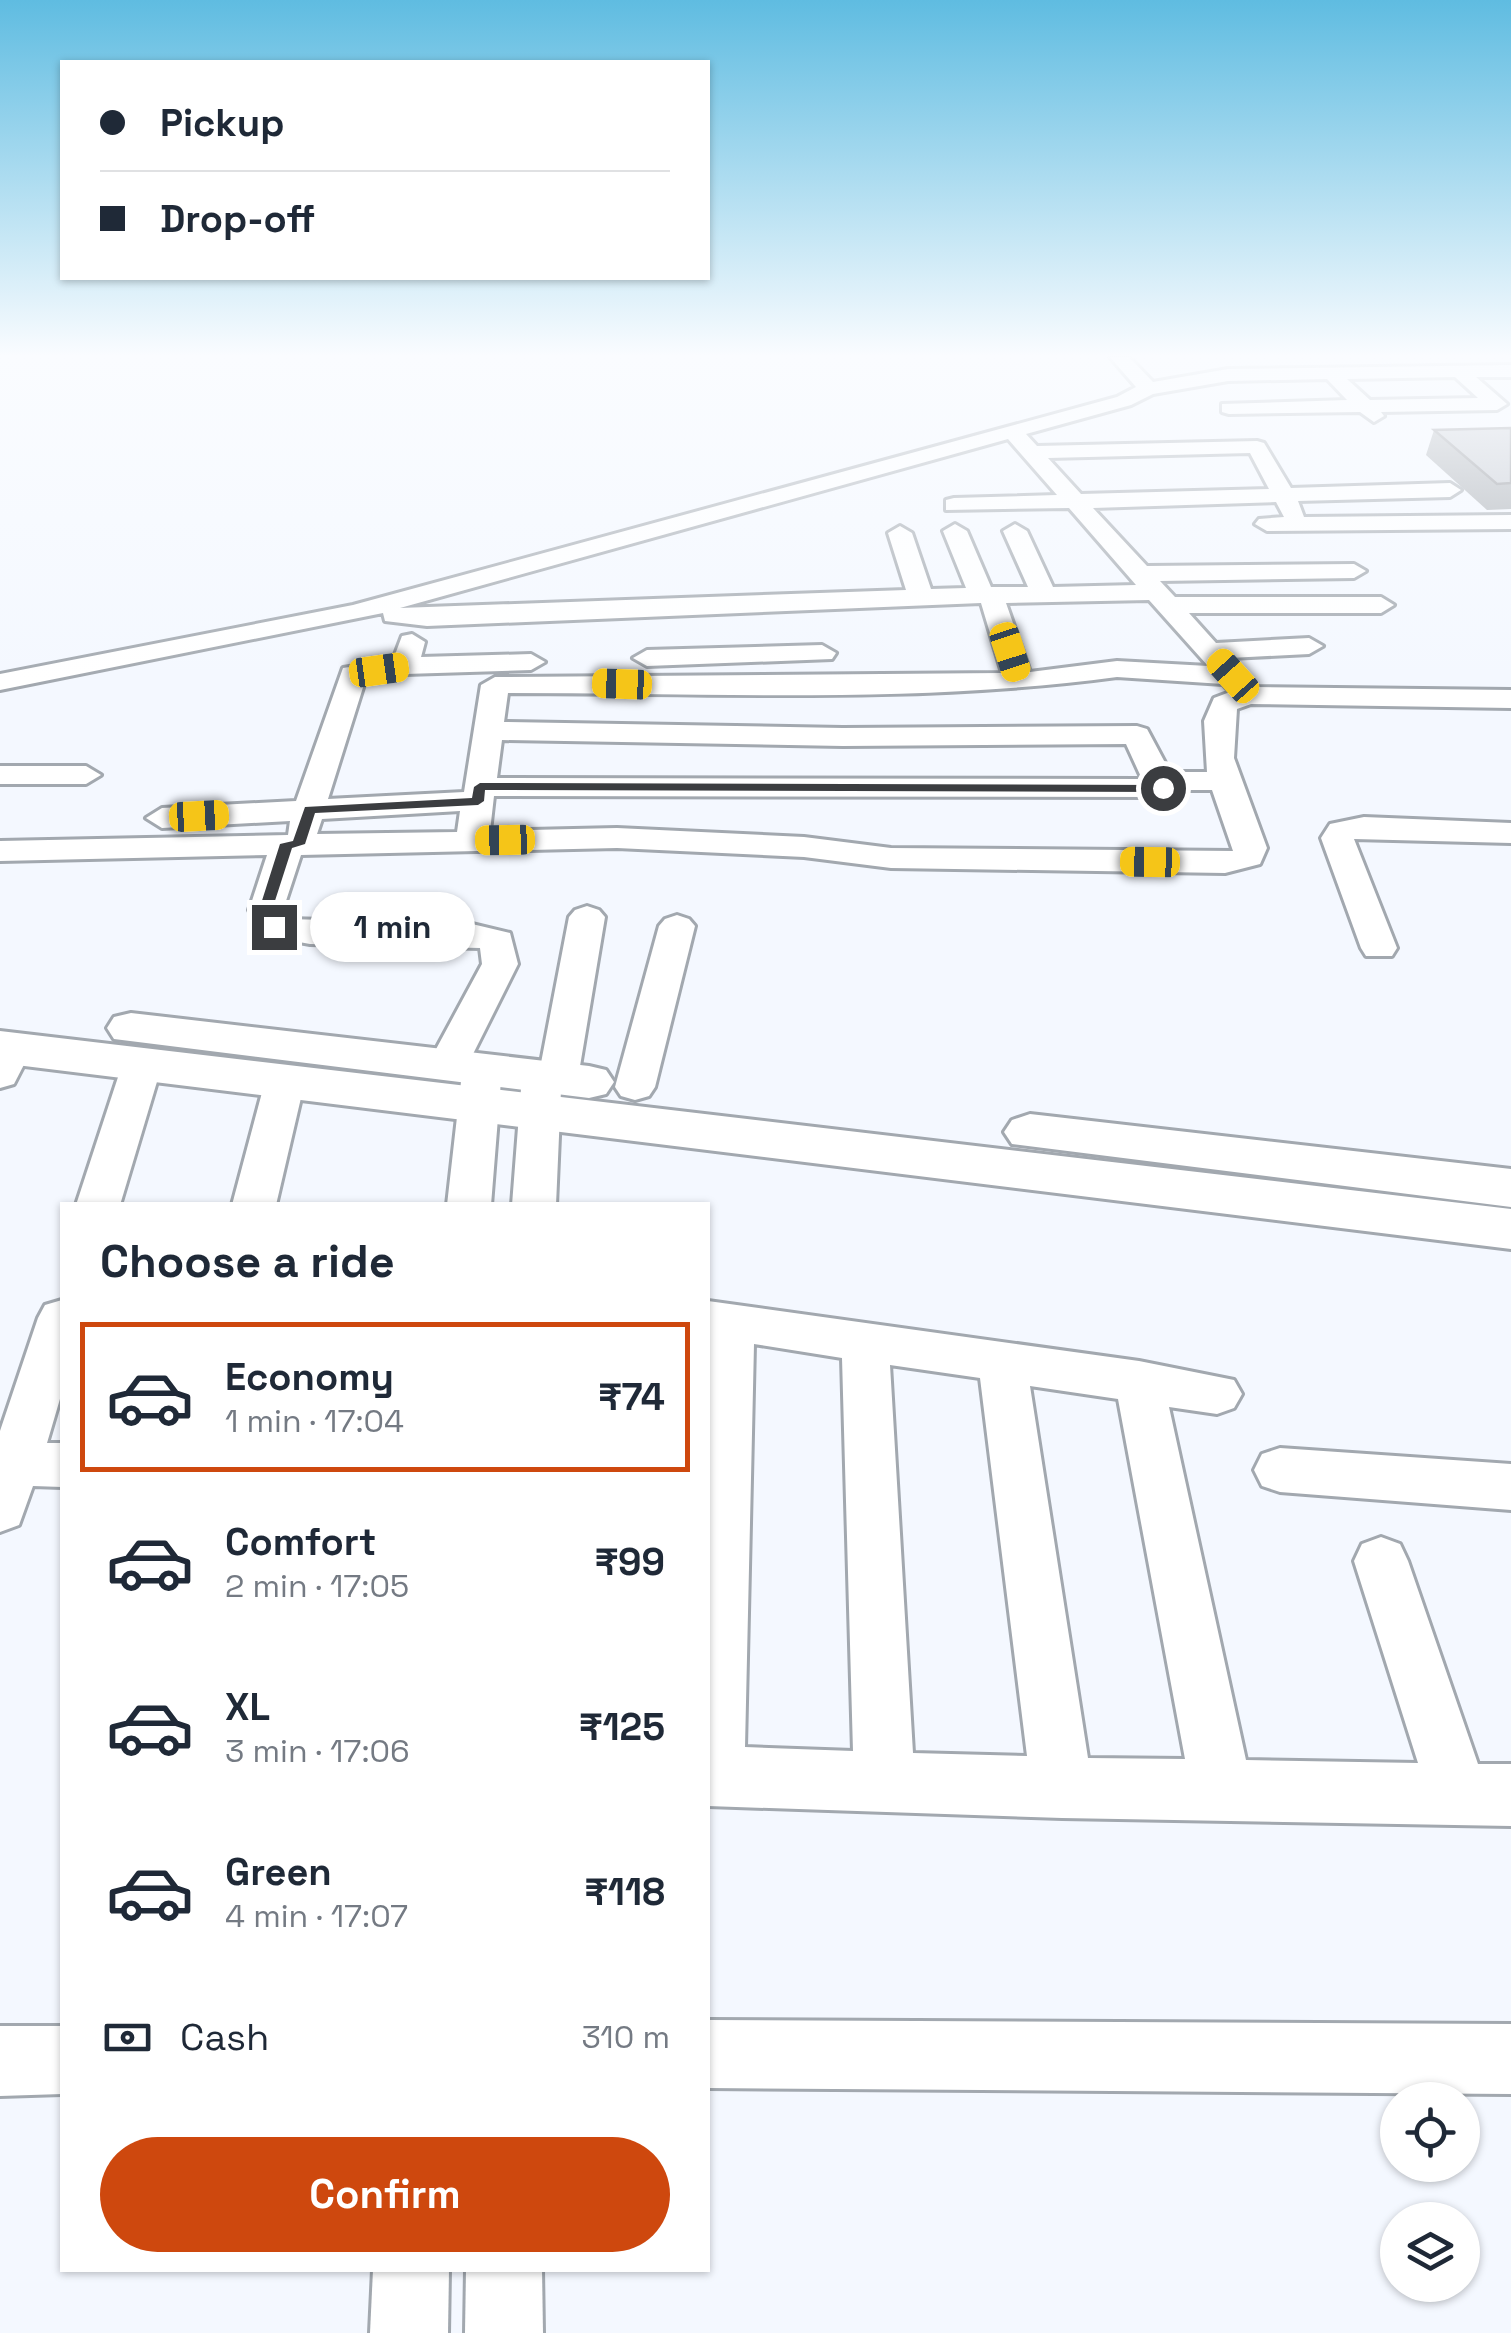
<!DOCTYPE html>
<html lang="en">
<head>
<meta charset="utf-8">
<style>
  body { margin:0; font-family:"Space Grotesk",sans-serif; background:#f6f6f7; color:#1f2937; height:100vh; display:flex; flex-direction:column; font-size:38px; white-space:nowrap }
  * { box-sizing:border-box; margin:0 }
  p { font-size:32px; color:#747a83 }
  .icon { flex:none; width:55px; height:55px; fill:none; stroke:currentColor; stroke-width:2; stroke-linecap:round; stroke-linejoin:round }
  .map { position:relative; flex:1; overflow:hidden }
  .details { position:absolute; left:60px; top:1202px; width:650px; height:1070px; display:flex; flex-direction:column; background:#fff; border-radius:0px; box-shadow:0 2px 8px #0004 }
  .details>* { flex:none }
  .banner { position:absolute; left:60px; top:60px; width:650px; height:220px; border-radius:0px; box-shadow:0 2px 8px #0004; display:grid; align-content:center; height:220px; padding:0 40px; background:#fff }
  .controls { position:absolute; left:1380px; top:2082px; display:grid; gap:20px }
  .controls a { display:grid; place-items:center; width:100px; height:100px; border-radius:50%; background:#fff; box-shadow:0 2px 8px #0004; font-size:50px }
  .end { position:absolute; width:45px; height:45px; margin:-22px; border:12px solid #3b3d40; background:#fff; box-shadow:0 0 0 5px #fff }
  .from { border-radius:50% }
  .bubble { position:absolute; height:70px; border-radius:35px; background:#fff; box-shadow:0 2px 8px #0004; font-size:32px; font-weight:600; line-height:70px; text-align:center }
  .car { position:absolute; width:30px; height:60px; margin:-30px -15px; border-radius:12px; box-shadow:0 0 8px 2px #0007; background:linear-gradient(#f5c518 24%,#345 0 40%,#f5c518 0 76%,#345 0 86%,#f5c518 0) }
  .banner b { display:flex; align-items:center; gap:35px; height:95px; font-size:38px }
  .banner b+b { border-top:2px solid #e0e1e3 }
  .banner i { width:25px; height:25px; background:#1f2937 }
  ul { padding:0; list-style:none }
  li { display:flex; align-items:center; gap:30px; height:150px; margin:0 20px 15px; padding:0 20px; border:5px solid transparent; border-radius:0px }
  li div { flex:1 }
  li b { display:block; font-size:38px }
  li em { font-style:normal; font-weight:600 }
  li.current { border-color:#ce480e }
  li>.icon { width:90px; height:90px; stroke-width:1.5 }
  h2 { padding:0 40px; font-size:45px; line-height:120px }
  .pay { display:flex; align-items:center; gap:25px; height:110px; padding:0 40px; font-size:38px }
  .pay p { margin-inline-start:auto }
  .button { display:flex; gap:20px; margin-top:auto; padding:20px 40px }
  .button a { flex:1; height:115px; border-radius:60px; background:#ce480e; color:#fff; font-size:40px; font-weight:600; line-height:115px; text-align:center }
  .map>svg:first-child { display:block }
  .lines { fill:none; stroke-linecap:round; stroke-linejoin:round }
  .minor-casing { stroke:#a2a8af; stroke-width:6 }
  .major-casing { stroke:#a2a8af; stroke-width:6 }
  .minor { fill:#fff; fill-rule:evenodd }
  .major { fill:#fff; fill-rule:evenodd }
  .wall { fill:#a4a9af }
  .building { fill:#bfc4cc; stroke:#86898f; stroke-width:2.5 }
  .route { fill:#3b3d40 }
</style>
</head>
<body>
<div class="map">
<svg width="1511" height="2333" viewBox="0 0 1511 2333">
  <rect width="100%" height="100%" fill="#f4f8ff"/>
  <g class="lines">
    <defs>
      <g id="minor">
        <path d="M1110,357H1129L1153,382L1228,369L1511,365V377H1476L1507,404L1497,410L1381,412L1384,416L1374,422L1360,412L1229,414L1222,412V404L1347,400L1327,379L1228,381L1153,394L1131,405L1026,434L1037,446L1257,441L1264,443L1291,488L1450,483L1461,490L1450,497L1298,501L1304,517L1511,515V529L1267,531L1255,524L1259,519L1284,517L1276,502L1093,508L1147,566L1354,564L1366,571L1354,578L1160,581L1175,597H1381L1394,605L1381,613H1189L1216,643L1309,638L1323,646L1309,654L1230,658L1255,687L1511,690V708L1251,704L1237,709L1234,758L1267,848L1260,864L1225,873L891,868L804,857L617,848L301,855L283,910L288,919L472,924L510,933L518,964L471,1058L496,1059L502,1068L491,1205H447L462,1073L448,1077L434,1073L428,1064L482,964L480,948L310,944L261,935L249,910L267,855L0,861V841L288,835L290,821L162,828L146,818L162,808L296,801L343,668L393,660L402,636L412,634L425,642L421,657L531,654L545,662L531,670L405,674L365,681L328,799L464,792L481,685L495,677L1002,673L981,603L427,626L385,621L383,613L0,690V674L353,605L1117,397L1136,387ZM1455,377L1478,398L1370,400L1347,379ZM1008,439L1057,495L954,498L946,500V510L1069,508L1136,585L1053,587L1027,531L1015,524L1003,531L1028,587H991L967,531L955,524L943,531L966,588L931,589L912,533L900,526L888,533L906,590L400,608ZM1250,453L1269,489L1081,494L1048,458ZM1149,600L1208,666L1117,661L1030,672L1006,603ZM1117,677L1223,684L1230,692L1214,698L1204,721L1207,772H1170L1147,729L1137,726L843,728L504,722L508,693C711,693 916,704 1117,677ZM502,740L843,746L1126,744L1142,779L497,778ZM1177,790H1212L1233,851L891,848L804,837L617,828L490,831L494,796L1163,797ZM460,811L457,832L317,834L322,819Z"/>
        <path d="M822,645L836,653L832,659L647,666L633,658L647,650Z"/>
        <path d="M0,766H86L101,775L86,784H0Z"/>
        <path d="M1364,817L1511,823V843L1354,839L1397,948L1392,956H1366L1361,948L1321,838L1330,824Z"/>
        <path d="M587,906L599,910L605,917L578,1078L572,1087L561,1090L556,1205H512L522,1076L528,1067L541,1063L569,917L575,910Z"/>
        <path d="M677,915L689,919L695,926L655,1087L649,1096L635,1100L621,1096L615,1087L659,926L665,919Z"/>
        <path d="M12,1036L26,1040L32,1049L14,1084L0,1088V1040Z"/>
        <path d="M142,1052L156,1056L162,1065L120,1205H76L122,1065L128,1056Z"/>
        <path d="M284,1072L298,1076L304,1085L276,1205H232L264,1085L270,1076Z"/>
        <path d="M62,1300V1392L47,1443H62V1487L33,1486L19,1525L0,1532V1431L38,1318L45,1305Z"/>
        <path d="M708,1301L1139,1361L1234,1380L1242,1394L1234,1408L1217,1414L1169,1407L1246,1760L1418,1763L1354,1561L1362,1544L1381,1537L1400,1544L1408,1561L1478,1764H1511V1826L1062,1818L708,1806ZM754,1344L842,1358L853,1751L745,1747ZM890,1365L980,1378L1027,1756L913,1753ZM1030,1386L1118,1399L1185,1759L1088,1758Z"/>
        <path d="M1280,1448L1511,1464V1510L1280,1492L1262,1486L1254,1470L1262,1454Z"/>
        <path d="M708,2020L1511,2024V2094L708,2088Z"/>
        <path d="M0,2026H62V2094L0,2096Z"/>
        <path d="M373,2270H449L448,2333H370Z"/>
        <path d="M466,2270H542L543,2333H465Z"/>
      </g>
      <g id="major">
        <path d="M131,1013L589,1066L606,1070L614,1082L606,1094L589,1098L114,1039L107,1028L114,1017Z"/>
        <path d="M0,1031L1511,1209V1249L0,1063Z"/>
        <path d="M1030,1114L1511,1169V1207L1012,1144L1004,1132L1012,1120Z"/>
      </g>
    </defs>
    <use href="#minor" class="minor-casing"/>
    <use href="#major" class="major-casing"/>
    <use href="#minor" class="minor"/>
    <use href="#major" class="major"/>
  </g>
  <path class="wall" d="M1511,428V509L1487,510L1426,455L1434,430Z"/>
  <path class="building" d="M1511,428V483L1497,484L1434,430Z"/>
  <linearGradient id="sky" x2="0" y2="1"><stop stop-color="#5fbce1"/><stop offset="0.52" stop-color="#fafcff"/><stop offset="1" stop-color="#fafcff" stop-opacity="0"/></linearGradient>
  <rect width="1511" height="684" fill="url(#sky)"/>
  <path class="route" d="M480,783L1163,785L1169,788L1163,792L485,790L484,801L478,805L315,813L305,844L292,848L272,910L281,927L274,931L259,910L280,844L293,841L305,807L472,798L474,787Z"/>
</svg>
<div class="controls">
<a><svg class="icon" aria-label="locate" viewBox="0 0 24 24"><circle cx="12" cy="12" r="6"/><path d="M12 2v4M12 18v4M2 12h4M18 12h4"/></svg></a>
<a><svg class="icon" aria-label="layers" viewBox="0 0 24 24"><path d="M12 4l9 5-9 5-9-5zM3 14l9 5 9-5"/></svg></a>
</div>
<i class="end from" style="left:1163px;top:788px"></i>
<i class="end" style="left:274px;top:927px"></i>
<div class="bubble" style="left:310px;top:892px;width:165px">1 min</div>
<i class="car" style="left:1010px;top:652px;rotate:162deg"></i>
<i class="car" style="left:379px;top:670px;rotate:82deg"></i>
<i class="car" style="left:1233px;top:676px;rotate:318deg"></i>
<i class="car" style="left:622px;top:684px;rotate:272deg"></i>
<i class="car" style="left:199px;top:816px;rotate:87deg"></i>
<i class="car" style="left:505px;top:840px;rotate:269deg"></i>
<i class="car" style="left:1150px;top:862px;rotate:271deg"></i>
<div class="banner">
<b><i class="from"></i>Pickup</b>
<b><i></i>Drop-off</b>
</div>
<section class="details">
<h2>Choose a ride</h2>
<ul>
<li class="current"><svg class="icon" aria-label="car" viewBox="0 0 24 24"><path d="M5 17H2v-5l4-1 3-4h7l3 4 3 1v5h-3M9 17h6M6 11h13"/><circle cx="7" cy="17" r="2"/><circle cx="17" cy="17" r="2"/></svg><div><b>Economy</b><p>1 min · 17:04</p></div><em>₹74</em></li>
<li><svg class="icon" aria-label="car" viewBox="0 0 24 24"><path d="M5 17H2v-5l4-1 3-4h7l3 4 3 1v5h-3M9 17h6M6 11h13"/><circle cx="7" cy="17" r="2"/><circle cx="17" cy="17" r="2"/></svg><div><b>Comfort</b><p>2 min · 17:05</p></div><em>₹99</em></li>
<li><svg class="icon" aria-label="car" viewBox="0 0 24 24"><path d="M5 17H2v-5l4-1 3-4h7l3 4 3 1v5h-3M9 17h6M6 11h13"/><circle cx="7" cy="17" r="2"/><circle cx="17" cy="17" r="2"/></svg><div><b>XL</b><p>3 min · 17:06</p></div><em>₹125</em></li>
<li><svg class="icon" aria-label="car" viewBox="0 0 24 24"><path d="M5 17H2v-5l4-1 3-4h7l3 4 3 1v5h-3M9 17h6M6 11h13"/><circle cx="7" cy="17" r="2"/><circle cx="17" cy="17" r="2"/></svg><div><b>Green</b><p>4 min · 17:07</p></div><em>₹118</em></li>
</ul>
<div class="pay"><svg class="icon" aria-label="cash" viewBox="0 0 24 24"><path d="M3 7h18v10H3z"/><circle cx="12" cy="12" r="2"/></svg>Cash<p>310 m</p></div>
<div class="button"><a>Confirm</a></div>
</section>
</div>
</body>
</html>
